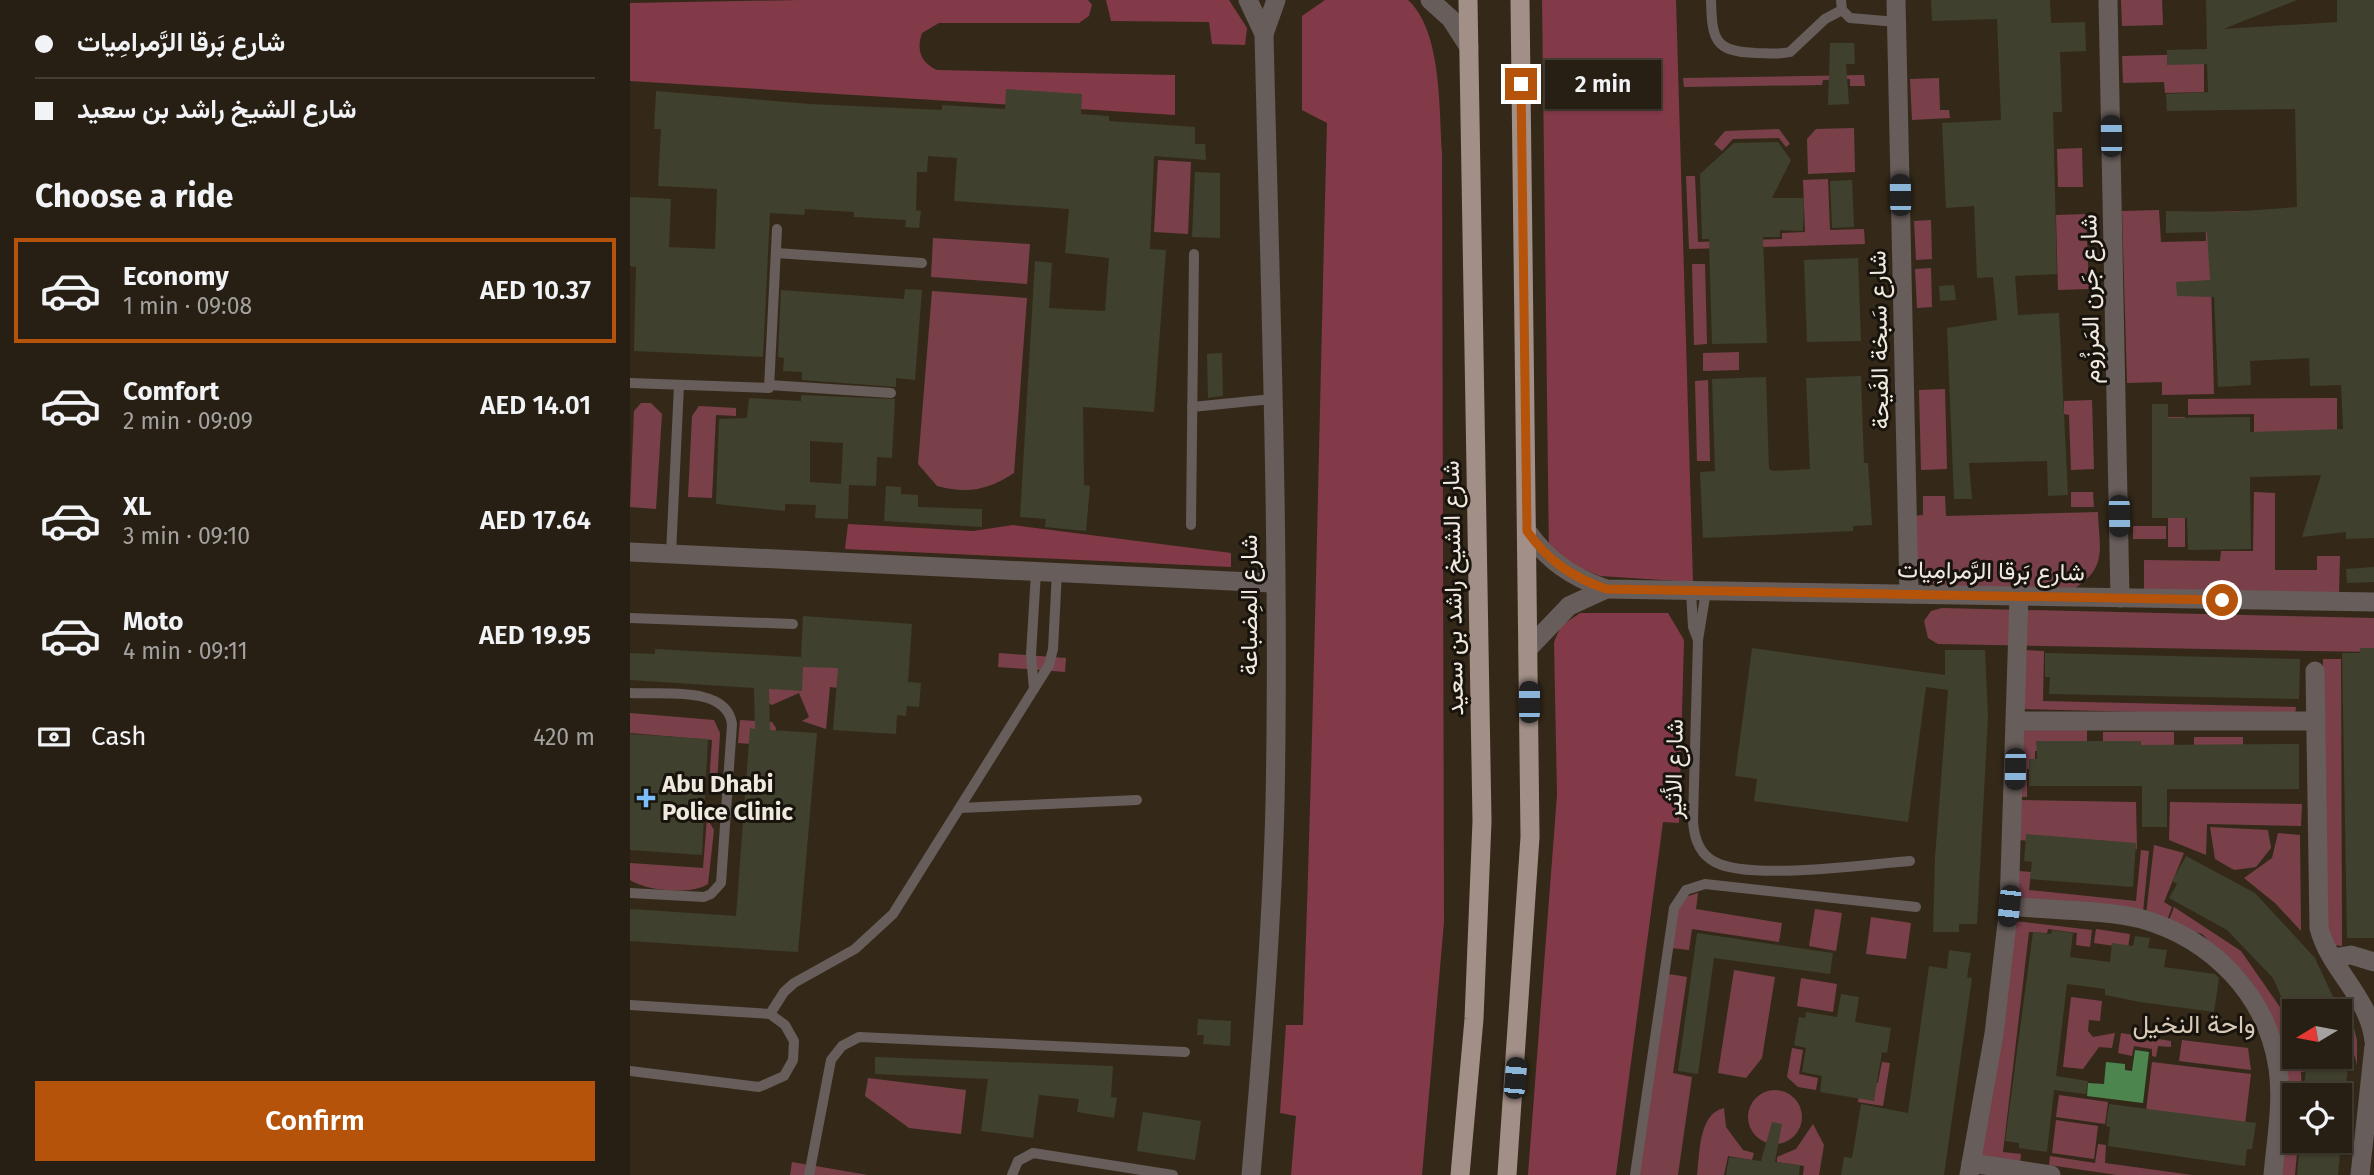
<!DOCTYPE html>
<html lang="en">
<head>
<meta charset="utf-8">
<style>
  body { margin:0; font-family:"Fira Sans",Vazirmatn,sans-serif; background:#2f271c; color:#f1f3f6; height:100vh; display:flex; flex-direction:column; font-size:26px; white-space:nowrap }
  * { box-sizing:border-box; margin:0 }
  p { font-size:23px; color:#a4a2a0 }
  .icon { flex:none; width:38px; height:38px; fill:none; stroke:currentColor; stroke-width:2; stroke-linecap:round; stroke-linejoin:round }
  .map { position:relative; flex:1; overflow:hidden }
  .details { display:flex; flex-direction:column; background:#271f13; width:630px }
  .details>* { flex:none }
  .hud { display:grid; align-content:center; height:154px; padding:0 35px; background:#271f13 }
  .needle { width:46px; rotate:260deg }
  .fabs { position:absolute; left:1652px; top:999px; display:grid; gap:14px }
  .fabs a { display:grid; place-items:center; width:70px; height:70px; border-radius:0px; background:#271f13; box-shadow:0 2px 5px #0004,0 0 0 2px #433d33; font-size:35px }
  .end { position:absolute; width:32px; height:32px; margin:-16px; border:9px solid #b45309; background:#fff; box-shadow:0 0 0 4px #fff }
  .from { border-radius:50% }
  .bubble { position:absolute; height:49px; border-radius:0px; background:#271f13; box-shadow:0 2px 5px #0004,0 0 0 2px #433d33; font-size:23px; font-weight:600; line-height:49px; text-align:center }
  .car { position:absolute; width:21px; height:42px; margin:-21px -10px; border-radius:9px; box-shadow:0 0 5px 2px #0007; background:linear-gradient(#222 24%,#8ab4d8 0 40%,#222 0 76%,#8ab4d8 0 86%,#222 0) }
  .hud b { display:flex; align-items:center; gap:24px; height:66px; font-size:26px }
  .hud b+b { border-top:2px solid #433d33 }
  .hud i { width:18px; height:18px; background:#f1f3f6 }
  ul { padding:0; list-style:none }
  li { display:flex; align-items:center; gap:21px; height:105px; margin:0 14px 10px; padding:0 21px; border:4px solid transparent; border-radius:0px }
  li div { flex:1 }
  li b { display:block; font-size:26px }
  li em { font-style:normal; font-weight:600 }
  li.on { border-color:#b45309 }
  li>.icon { width:63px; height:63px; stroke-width:1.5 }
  h2 { padding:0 35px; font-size:32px; line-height:84px }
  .pay { display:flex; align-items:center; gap:18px; height:77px; padding:0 35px; font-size:26px }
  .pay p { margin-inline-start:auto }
  .action { display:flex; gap:14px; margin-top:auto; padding:14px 35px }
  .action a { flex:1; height:80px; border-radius:0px; background:#b45309; color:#fff; font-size:28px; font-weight:600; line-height:80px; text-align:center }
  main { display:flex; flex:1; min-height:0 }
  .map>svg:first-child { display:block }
  .green { fill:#79404a }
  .forest { fill:#833a48 }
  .water { fill:#4d854f }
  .building { fill:#3f402d; fill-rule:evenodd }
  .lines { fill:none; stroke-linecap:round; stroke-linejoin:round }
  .service { stroke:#675d5a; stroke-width:10 }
  .minor { stroke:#675d5a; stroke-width:19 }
  .tertiary { stroke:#675d5a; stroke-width:19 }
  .primary { stroke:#a28f87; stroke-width:19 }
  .route { stroke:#b45309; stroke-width:9 }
  .poi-dot { fill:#7bbef9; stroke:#18130c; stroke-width:2.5 }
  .labels { text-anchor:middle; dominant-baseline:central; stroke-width:6; stroke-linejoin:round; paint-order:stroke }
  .street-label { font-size:24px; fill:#f0e9df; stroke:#18130c }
  .poi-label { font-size:24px; font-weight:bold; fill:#f0e9df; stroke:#18130c; text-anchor:start }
  .neighbourhood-label { font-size:26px; fill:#d8cab6; stroke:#18130c }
</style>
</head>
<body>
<main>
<section class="details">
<div class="hud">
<b><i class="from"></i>شارع بَرقا الرَّمرامِيات</b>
<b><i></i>شارع الشيخ راشد بن سعيد</b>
</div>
<h2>Choose a ride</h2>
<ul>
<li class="on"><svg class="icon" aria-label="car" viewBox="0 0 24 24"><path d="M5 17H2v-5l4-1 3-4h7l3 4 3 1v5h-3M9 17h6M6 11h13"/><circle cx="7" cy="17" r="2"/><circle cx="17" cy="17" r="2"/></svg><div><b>Economy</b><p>1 min · 09:08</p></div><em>AED 10.37</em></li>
<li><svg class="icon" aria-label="car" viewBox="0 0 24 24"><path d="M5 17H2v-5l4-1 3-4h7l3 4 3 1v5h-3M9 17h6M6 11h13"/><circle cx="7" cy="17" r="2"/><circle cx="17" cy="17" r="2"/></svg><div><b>Comfort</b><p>2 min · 09:09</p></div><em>AED 14.01</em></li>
<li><svg class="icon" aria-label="car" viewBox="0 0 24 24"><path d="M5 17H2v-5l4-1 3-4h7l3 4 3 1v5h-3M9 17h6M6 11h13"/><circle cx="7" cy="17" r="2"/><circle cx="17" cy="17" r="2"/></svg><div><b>XL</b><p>3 min · 09:10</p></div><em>AED 17.64</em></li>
<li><svg class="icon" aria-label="car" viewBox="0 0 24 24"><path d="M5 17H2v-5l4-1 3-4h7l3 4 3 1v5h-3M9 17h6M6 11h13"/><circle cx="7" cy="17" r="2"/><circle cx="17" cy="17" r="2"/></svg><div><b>Moto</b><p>4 min · 09:11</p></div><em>AED 19.95</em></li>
</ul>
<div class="pay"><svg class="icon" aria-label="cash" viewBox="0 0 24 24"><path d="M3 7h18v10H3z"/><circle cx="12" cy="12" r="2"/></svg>Cash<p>420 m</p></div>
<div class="action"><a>Confirm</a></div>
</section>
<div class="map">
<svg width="1744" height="1175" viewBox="0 0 1744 1175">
  <rect width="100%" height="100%" fill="#342919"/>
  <g class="green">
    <path d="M1491,0H1532L1533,25L1492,26Z"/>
    <path d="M1574,54V92L1535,93L1534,82L1493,83L1492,56Z"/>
    <path d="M1234,75L1235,86H1220V79L1193,80L1192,85L1054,87L1053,78Z"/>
    <path d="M1309,78L1310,110H1319L1320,118L1282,120L1280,79Z"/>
    <path d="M1224,128L1225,172L1178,174L1177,139L1186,129Z"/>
    <path d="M1149,129L1160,144L1156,147L1149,138L1103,139L1092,151L1084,144L1095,131Z"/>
    <path d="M1452,148L1453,187H1428L1427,149Z"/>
    <path d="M528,160L561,162L558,234L524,232Z"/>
    <path d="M1056,176H1065L1068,242L1152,239V233L1175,232L1173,180L1198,179L1200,230L1234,229L1235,244L1059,249Z"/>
    <path d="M1529,210L1531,242L1576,241L1575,212L1617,211L1580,247L1584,394L1532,395V382L1497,383L1492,211Z"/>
    <path d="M1456,214L1459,289L1428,290L1426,215Z"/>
    <path d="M1301,220L1302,259L1286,260L1284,221Z"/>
    <path d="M303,238L400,244L397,284L301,277Z"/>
    <path d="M1062,264H1075L1077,344L1064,345Z"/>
    <path d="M1301,268L1302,307L1287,308L1285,269Z"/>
    <path d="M302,291L397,298L384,473C358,490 338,494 307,486L288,464Z"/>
    <path d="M1109,352V370L1073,371V353Z"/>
    <path d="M1078,380L1080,461H1067L1065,381Z"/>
    <path d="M1315,389L1317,469L1291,470L1289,390Z"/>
    <path d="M1707,398V438L1624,439V414L1558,415V399Z"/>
    <path d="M1462,400L1464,469L1441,470L1439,415L1434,414V401Z"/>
    <path d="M11,403H21L32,414L26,509L0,507L4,411Z"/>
    <path d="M69,406L106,408V416L86,415L82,498L58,497L62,416Z"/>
    <rect x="1538" y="417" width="17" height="130"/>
    <path d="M1441,492H1463L1464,507H1441Z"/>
    <path d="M1624,492L1645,493V570H1687V556H1710L1709,593L1514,591V560L1590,561L1591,551H1623Z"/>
    <path d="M1293,496H1315L1316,516L1468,512C1469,548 1478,567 1445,588L1305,586L1285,563L1283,516L1293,515Z"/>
    <rect x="1503" y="526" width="33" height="13"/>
    <path d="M1312,608L1744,618V652L1308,644L1298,638L1294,621L1301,611Z"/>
    <path d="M202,649L219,689L200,687L196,729L172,721L179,717L169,693L142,705L129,698L130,676L99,659L200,665Z"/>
    <path d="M1394,650L1414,651L1413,701L1666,707L1665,716L1392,709Z"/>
    <path d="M369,653L436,658L435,672L368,667Z"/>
    <path d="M1693,659H1711L1712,946L1695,944L1690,936Z"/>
    <path d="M0,713L84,720L90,733L87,785L79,784L82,740L0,733Z"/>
    <path d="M110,720L142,722L146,728L145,746L108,743Z"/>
    <path d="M1389,729H1457V750L1405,751V768L1397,769V797H1389Z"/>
    <path d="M1473,732H1544V751L1473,743Z"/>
    <rect x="1564" y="737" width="49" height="18"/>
    <path d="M1390,800L1506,802L1507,849L1389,840Z"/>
    <path d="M1540,802L1672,804L1671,826L1577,824L1576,855L1539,840Z"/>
    <path d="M77,818L84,830L78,884C62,895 16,891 0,880V863L73,868Z"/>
    <path d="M1580,827L1638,830L1641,848L1626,867L1604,870L1585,859Z"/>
    <path d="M1648,833L1670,835L1671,931L1645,903L1614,878L1642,858Z"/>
    <path d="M1524,845L1554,853L1534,902L1542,907L1536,923L1516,915Z"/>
    <path d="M1511,850L1519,851L1513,912L1386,900L1389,871L1401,872L1399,890L1506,901Z"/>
    <path d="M1068,893L1066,909L1152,923L1149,942L1062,929L1059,950L1041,948L1047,907L1052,898Z"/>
    <path d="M1544,907L1611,951L1652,1010L1664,1050L1653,1053L1620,980L1572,934L1538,923Z"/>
    <path d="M1185,909L1212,913L1206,951L1179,946Z"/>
    <path d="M1241,917L1281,923L1276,959L1236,954Z"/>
    <path d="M1377,920L1462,930L1460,947L1446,945L1447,933L1418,929L1417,933L1399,932L1373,1152L1391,1154L1390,1165L1349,1161Z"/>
    <path d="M1466,929L1500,934L1498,948L1464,943Z"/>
    <path d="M1104,970L1145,977L1132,1058L1116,1078L1088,1073Z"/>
    <path d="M1039,974L1057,977L1043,1073L1062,1077L1048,1175H1009Z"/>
    <path d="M1171,978L1207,984L1203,1012L1167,1006Z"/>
    <path d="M1441,997L1472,1001L1470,1021L1459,1020L1458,1031L1463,1037L1485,1033L1482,1048L1469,1047L1453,1069L1433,1067Z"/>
    <path d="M1717,1001L1727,1040V1065L1712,1010Z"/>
    <path d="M1491,1033L1541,1041V1047L1528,1046L1526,1057L1522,1056V1049L1504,1046L1502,1056L1488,1053Z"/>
    <path d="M1552,1040L1618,1048L1621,1070L1549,1061Z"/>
    <path d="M1715,1045L1720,1065L1671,1072L1672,1095L1664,1096V1141H1668L1665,1175H1648L1650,1061L1665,1057H1710V1046Z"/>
    <path d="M1162,1048L1173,1050L1169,1074L1188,1078L1186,1090L1168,1087L1157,1077Z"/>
    <path d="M1252,1062L1260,1063L1253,1106L1228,1102L1231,1081L1248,1083Z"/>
    <path d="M1522,1062L1621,1074L1615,1124L1516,1111Z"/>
    <path d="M238,1078L336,1090L331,1134L279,1128L235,1096Z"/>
    <circle cx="1145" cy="1117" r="27"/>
    <path d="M1429,1095L1478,1102L1475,1124L1426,1117Z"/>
    <path d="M1094,1108L1096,1127L1113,1150L1124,1153L1122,1160L1098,1156L1094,1175H1067C1070,1154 1068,1114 1094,1108Z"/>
    <path d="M1426,1120L1468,1126L1464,1159L1422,1153Z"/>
    <path d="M1183,1124L1194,1145L1189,1175H1173L1174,1166L1147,1162V1157L1166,1149Z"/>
    <path d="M1468,1144L1476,1145L1475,1163L1562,1175H1487L1419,1165L1420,1156L1465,1163Z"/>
    <path d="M162,1162L238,1175H160Z"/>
  </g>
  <g class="forest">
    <path d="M169,0H458L462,5L459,16L449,23H309L292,33C286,50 291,63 307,70L545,75V115L0,81V3Z"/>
    <path d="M476,0H599L617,28L615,45L582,44L579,22L481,21Z"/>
    <path d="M695,0H778C812,31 809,109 812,152L814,922L792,1175H661L666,1116L650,1113L656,1025H673C684,725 689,424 697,123L672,110V16Z"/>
    <path d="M912,0H1046L1063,582L970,576L919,555Z"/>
    <path d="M218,524L343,531L383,525L601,553V567L215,549Z"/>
    <path d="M950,613H1038L1054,640L1049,823L1033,822L986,1175H898L927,795L924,642L931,626Z"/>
  </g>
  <path class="water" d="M1505,1050L1519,1052L1513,1103L1457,1096L1458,1083L1474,1084L1476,1062L1495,1064V1070L1502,1071Z"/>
  <g class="building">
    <path d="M1301,0H1420L1421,23L1455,22L1456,51L1430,52L1432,112H1423L1427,274L1385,276L1388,315L1429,313L1438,495L1418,496L1417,461L1377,462L1339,463L1342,499H1324L1317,328L1367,320L1363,277L1347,278L1344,206L1316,208L1312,123L1371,120L1367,19L1302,21Z"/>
    <path d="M1576,0H1667L1593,29L1707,22V0H1744V538L1716,539V532L1672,537L1691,475L1620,477L1621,549L1558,550L1557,518H1522V404H1538V418L1620,417V432L1713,429L1711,385L1680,386L1679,358L1620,361L1621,385L1588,387L1584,297L1547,296L1546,282L1580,280L1577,232L1536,233V211L1602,212L1667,207L1665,109L1537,111L1536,94L1578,92L1577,64L1537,65V50L1577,49Z"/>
    <path d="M1200,43H1224L1225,64H1216L1219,104L1198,105Z"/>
    <path d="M376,89L452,94L451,114L479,116V121L565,127V144H575L576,160L524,156L520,249L536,250L524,412L453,407L454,485L460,486L456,531L415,527L416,519L390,517L405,261L422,263L419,308L475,311L479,258L435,253L439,209L324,201L327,158L298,156L297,172H287L286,210L291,211L289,228L275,227L276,220L224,217V212L175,209L174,215L140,213L133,357L4,351L6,267L0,266V197L41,199L39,247L85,249L87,189L28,186L31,129H24L26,91L180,104L312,110V105L375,109Z"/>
    <path d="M1148,142L1161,160L1142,198H1174L1173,231L1150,230V237H1133L1137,343L1082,344L1079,239H1072L1070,174L1104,143Z"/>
    <path d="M565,172L590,173V238L562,237Z"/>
    <path d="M1222,180L1224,227L1202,228L1200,181Z"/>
    <path d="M1228,258L1231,341L1177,342L1174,260Z"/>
    <path d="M1324,285L1326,300L1310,301L1309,286Z"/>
    <path d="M275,289L292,290L285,380L266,378V387L172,380V372L153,371L154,358L148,357L151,290L274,299Z"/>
    <path d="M592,353L593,396L578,398L577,354Z"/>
    <path d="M1231,376L1234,463H1238L1242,525L1223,526V531L1073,538L1070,472L1085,471L1082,379L1136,377L1139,469L1143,471L1180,469L1176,378Z"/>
    <path d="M171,395L265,399L262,458L247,457L246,486L219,485L218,519L185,518L186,505L155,504V511L86,504L89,419L117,418L119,398L171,401ZM180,441L213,443L211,484L180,482Z"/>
    <path d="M256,486L271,487V494L288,495V507L352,509V527L254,521Z"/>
    <path d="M1744,567V582L1717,583L1716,569Z"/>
    <path d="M173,616L282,624L278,682L291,683L289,707L277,706L276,716L267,715L266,734L203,730L208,668L173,667L172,691L139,689L140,730L187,733L168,952L0,941V909L106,916L120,728L125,729L124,688L0,680V653L25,654V649L171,657Z"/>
    <path d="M1122,648L1315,675V650H1355L1358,717L1347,924H1329V932H1303L1305,857L1318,690L1296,687L1278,822L1124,801L1127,779L1105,776Z"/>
    <path d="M1730,648H1744V938H1717L1712,653H1730Z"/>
    <path d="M1415,653L1670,659L1669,699L1419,694L1420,677H1415Z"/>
    <path d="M0,734L78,739L72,855L0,850Z"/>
    <path d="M1406,741H1511V745L1669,744V789H1537V827H1512V786H1399V759H1407Z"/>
    <path d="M1396,834L1506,843L1503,887L1400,879L1402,862L1394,861Z"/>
    <path d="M1556,856L1625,893L1685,958L1710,1012H1658L1643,978L1597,930L1539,898L1547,884L1542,881Z"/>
    <path d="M1422,930L1443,933L1440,957L1480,962L1482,943L1503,946L1505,936L1520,938L1518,948L1537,950L1534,967L1585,974L1589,978L1584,1012L1510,1002L1475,995V989L1437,984L1426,1076L1458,1081L1456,1094L1424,1090L1417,1152L1389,1148V1143L1375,1141L1403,932L1421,934Z"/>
    <path d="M1067,933L1203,953L1200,974L1084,958L1068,1074L1048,1071Z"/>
    <path d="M1319,950L1341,953L1337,977L1342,978L1314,1175H1211L1214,1157L1222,1158L1231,1104L1278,1113L1299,966L1317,969Z"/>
    <path d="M1211,994L1229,997L1225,1022L1261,1028L1257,1053L1252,1052L1244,1101L1190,1092L1192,1076L1172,1072L1176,1048L1164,1045L1169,1017L1175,1018L1176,1012L1207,1017Z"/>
    <path d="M568,1019L601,1021L600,1046L573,1044L574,1035H567Z"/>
    <path d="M245,1057L483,1066L481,1097L487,1098L484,1118L447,1112L449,1099L409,1095L403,1138L351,1131L358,1079L245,1074Z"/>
    <path d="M1692,1063L1718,1065L1715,1096H1673L1676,1069L1691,1071Z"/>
    <path d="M1479,1104L1626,1123L1622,1149H1617L1615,1166L1478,1146L1480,1127L1476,1126Z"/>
    <path d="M513,1112L571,1121L565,1160L507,1151Z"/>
    <path d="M1142,1122L1152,1124L1145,1162L1170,1165L1169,1175H1096L1099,1157L1131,1161Z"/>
    <path d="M1670,1141H1711L1708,1175H1667Z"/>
  </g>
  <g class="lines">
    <g class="service">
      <path d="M1081,0C1082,39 1084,52 1126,53C1137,53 1149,55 1160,52L1195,19L1212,10"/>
      <path d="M1211,0L1212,10L1220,18L1267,22"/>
      <path d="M146,253L292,263"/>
      <path d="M0,383L139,388L147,229"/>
      <path d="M139,385L261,393"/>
      <path d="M562,407L643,399"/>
      <path d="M561,525L564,254"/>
      <path d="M41,554L49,385"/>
      <path d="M1061,591L1063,627L1068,640"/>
      <path d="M1076,591L1068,640L1063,821C1064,838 1069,854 1085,862C1120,881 1237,864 1280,861"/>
      <path d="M0,618L163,624"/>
      <path d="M404,689L401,655L406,572"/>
      <path d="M0,693C31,695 97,685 102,724L91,883L81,894L74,897L0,893"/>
      <path d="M330,808L507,800"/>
      <path d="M0,1005L140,1014L155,1025L164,1041L163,1060L154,1076L129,1087L0,1071"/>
      <path d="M140,1014L154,992L164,983L225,949L263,914L419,665L423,649L427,572"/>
      <path d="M179,1175L201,1060L212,1046L229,1037L555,1052"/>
      <path d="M382,1175L388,1161L403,1153L543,1175"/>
      <path d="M1005,1175L1044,908L1056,890L1075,884L1286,907"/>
    </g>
    <g class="minor">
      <path d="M618,0L634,34"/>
      <path d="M1266,0L1279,594"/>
      <path d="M1478,0L1490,598"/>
      <path d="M897,531C918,561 942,577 976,589L1744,602"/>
      <path d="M0,552L644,583"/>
      <path d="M898,649L939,606L976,589"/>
      <path d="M1685,671L1689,928C1700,970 1739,996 1744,1041"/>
      <path d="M1387,721H1686"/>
      <path d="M1379,906C1417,910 1476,910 1512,919C1582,939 1637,995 1648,1068C1653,1103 1646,1140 1643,1175"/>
      <path d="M1703,958L1721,955L1744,962"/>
      <path d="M1341,1163L1421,1175"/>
      <path d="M621,1175C632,1052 642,927 645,803C650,547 640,290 634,34L646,0"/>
      <path d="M1339,1175L1364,1034L1379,906L1389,596"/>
      <path d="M1730,1175L1744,1046"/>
    </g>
    <path class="tertiary" d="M800,0L821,19L839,47"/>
    <g class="primary">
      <path d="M830,1175L844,1019L852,821L838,0"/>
      <path d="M877,1175L900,837L890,0"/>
    </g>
  </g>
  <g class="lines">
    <path class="route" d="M891,84L897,531C918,561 942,577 976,589L1592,600"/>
  </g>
  <path class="poi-dot" d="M12.5 787.5h7v7h7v7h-7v7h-7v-7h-7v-7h7z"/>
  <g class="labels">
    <g class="street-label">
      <text transform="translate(1460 299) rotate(-91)">شارع جَرن المَرزُوم</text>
      <text transform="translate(1249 340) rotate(-91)">شارع سَبخة الفَيحة</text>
      <text transform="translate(1361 571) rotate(1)">شارع بَرقا الرَّمرامِيات</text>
      <text transform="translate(823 588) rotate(-91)">شارع الشيخ راشد بن سعيد</text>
      <text transform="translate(619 605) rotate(-90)">شارع المِضباعة</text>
      <text transform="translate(1044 769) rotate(-89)">شارع الأثير</text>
    </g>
    <g class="poi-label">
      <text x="32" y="784">Abu Dhabi<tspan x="32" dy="28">Police Clinic</tspan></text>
    </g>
    <g class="neighbourhood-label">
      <text x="1564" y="1024">واحة النخيل</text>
    </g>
  </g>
</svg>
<div class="fabs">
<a><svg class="needle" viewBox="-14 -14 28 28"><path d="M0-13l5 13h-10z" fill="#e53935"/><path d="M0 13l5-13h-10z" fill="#a4a2a0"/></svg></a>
<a><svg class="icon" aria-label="locate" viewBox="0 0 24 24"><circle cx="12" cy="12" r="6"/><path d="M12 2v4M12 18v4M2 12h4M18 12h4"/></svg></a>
</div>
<i class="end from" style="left:1592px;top:600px"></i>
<i class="end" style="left:891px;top:84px"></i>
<div class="bubble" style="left:915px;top:60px;width:116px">2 min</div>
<i class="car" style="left:1481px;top:136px;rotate:359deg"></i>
<i class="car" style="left:1270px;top:195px;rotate:359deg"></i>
<i class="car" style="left:1489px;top:516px;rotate:179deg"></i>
<i class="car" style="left:899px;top:702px;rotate:0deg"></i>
<i class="car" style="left:1385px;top:769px;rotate:181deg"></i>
<i class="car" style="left:1379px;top:906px;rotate:186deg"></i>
<i class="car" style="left:885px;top:1078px;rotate:5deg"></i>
</div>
</main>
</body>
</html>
